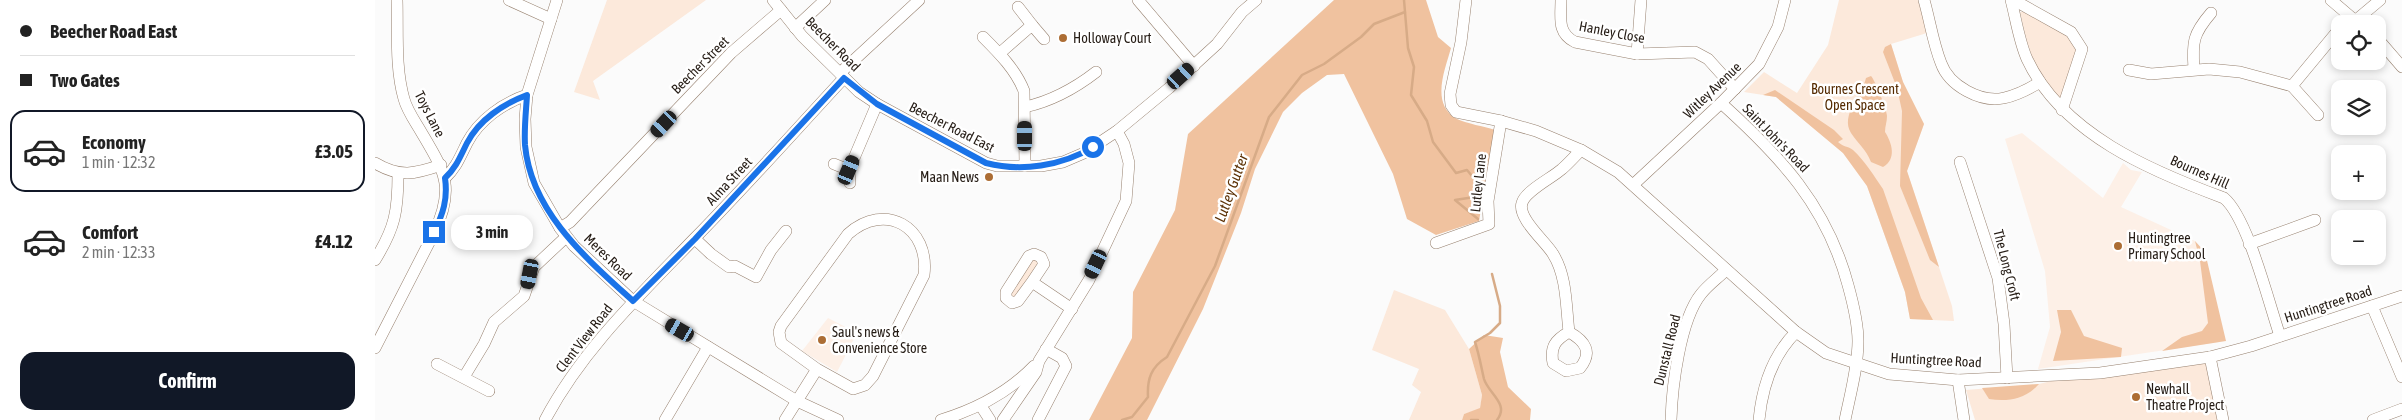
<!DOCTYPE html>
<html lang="en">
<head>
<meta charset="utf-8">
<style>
  body { margin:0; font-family:"Asap Condensed",sans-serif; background:#f2f2f2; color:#222; height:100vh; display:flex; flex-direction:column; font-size:19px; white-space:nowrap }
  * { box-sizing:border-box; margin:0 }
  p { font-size:16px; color:#767676 }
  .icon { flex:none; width:28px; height:28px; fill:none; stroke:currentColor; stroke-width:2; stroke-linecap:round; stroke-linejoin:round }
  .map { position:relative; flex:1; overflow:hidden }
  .details { display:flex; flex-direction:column; background:#fff; width:375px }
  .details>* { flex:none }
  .top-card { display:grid; align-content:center; height:110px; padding:0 20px; background:#fff }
  .tools { position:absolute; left:1956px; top:15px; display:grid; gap:10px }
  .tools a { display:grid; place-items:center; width:55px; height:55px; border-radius:10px; background:#fff; box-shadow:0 2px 8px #0003; font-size:25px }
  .end { position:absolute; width:22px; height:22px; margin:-11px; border:6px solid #1a73e8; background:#fff; box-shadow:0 0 0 2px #fff }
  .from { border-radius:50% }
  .bubble { position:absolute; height:35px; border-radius:15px; background:#fff; box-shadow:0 2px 8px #0003; font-size:16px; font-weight:700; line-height:35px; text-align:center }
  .car { position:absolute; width:15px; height:30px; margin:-15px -8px; border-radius:6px; box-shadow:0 0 4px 1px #0007; background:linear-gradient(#222 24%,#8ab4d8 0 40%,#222 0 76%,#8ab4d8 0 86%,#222 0) }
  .top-card b { display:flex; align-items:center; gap:18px; height:48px; font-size:19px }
  .top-card b+b { border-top:1px solid #e0e0e0 }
  .top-card i { width:12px; height:12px; background:#222 }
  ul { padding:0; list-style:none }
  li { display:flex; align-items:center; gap:15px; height:82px; margin:0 10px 8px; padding:0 10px; border:2px solid transparent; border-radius:15px }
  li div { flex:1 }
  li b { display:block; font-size:19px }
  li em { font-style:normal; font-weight:700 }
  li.on { border-color:#111827 }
  li>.icon { width:45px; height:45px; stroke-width:1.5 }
  .primary-button { display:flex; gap:10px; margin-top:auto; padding:10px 20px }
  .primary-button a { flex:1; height:58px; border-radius:15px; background:#111827; color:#fff; font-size:20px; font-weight:700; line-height:58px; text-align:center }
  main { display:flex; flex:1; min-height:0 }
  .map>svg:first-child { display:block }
  .built { fill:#fdf0e7 }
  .green { fill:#fce9db }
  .forest { fill:#f0c29f }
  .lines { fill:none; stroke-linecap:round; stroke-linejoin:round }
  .stream { stroke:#d7ab87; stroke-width:2.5 }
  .minor-casing { stroke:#97816f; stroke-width:12 }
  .minor { stroke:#fff; stroke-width:11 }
  .route { stroke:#1a73e8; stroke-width:6 }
  .poi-dot { fill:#ac6d34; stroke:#fff; stroke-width:2 }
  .labels { text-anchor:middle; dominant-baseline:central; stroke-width:5; stroke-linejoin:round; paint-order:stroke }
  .street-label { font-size:14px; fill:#251c15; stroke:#fff }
  .poi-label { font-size:14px; fill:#251c15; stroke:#fff; text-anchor:start }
  .park-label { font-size:14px; fill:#542a00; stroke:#fff }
  .water-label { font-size:15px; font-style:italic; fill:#5d3206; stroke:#fff }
</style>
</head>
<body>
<main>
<section class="details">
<div class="top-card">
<b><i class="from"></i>Beecher Road East</b>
<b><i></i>Two Gates</b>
</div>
<ul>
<li class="on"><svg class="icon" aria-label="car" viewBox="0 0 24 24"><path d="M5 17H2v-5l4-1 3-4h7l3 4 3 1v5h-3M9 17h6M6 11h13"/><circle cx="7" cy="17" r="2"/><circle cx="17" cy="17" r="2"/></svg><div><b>Economy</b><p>1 min · 12:32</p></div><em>£3.05</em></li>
<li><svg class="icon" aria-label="car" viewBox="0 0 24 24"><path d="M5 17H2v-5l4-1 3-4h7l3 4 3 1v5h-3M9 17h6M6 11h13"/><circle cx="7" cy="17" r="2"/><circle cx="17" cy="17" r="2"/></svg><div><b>Comfort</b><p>2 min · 12:33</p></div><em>£4.12</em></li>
</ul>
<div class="primary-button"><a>Confirm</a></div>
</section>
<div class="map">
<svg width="2027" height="420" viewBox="0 0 2027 420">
  <rect width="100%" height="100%" fill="#fbfbfb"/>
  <g class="built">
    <path d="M1647,133L1728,198L1748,163L1756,170L1767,172L1746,207L1820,241L1827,252L1844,342L1663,369L1675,327L1670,271L1630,139Z"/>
    <path d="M453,318L482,333L462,372L427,351Z"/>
  </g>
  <g class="green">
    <path d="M232,0H331L218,81L225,100L199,92Z"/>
    <path d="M1464,0H1543L1552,33L1516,44L1528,82L1549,124L1532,171L1577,306L1579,321L1535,319L1530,292L1492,186L1468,153L1401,97L1369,92L1389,72L1422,93L1453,45Z"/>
    <path d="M1652,11L1701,41L1704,51L1691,95L1684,98C1658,71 1653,48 1645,12Z"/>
    <path d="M660,258L664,263L639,299L635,293L657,259Z"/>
    <path d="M1019,290L1070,310L1094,349L1107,395L1105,409L1089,414L1087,420H1034L1046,392L1037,385L1044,369L997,350Z"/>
    <path d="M1832,359L1844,420H1600L1591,390L1664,384L1689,378Z"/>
  </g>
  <g class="forest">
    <path d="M959,0H1051L1063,37L1076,48C1070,70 1055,104 1082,119C1093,124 1108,126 1120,130L1104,221L1061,235L1032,219L1018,174L969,74L952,75L927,93L908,112L880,169L866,213L828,309L772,420H714L757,338L758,292L800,210L813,134Z"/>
    <path d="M1516,44L1528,82L1549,124L1532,171L1564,267L1555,260L1525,186L1527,111L1522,88L1508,52L1510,47Z"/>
    <path d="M1496,76C1500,80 1512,110 1512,116C1512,122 1510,126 1510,132C1517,143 1522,159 1508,167L1496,162C1491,149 1483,144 1476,133C1465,115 1487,95 1491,78Z"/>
    <path d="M1400,90L1459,130L1468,139L1463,142C1468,147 1473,146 1478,150C1490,161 1499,176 1508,189L1546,298L1558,320L1535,319L1530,292L1492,186L1468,153L1401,97L1388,95Z"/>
    <path d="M1820,241L1830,252L1851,341L1787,351L1807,337L1827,331L1833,323L1825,261Z"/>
    <path d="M1682,310H1696L1709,336L1747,348L1746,357L1678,361L1686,332Z"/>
    <path d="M1109,335L1128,338L1125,352L1133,387L1156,409L1155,420H1087L1089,414L1105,408L1107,395L1094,349Z"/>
    <path d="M1664,384C1651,399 1633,402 1614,399L1607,388Z"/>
  </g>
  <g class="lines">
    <g class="stream">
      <path d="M1030,12L1033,48L1039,67L1036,95L1052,121L1058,142L1081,173L1092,170L1107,188L1106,196L1080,200L1103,219"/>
      <path d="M1117,274L1125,306V323L1115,333L1100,342C1104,354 1106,366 1109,379C1113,393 1135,404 1122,420"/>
      <path d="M747,420L757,417L773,397C772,379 776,367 792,357L840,266L894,117L927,75L949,64L986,37L999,24L1030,12L1029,0"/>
      <path d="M1096,420H1103"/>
    </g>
    <defs>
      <g id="minor">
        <path d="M134,0L176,19"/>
        <path d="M182,0L152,95L150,119L151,147L159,183L185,228L199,246L258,301L422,401L463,420"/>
        <path d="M398,0L427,36L484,92L502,104L611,163L622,166H666L688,162L709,153L742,131L794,88L842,44L867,12L881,0"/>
        <path d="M763,0L819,66"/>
        <path d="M1091,0L1086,42L1075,94L1076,105L1081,112L1126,121L1161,131L1206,150L1243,172L1421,332L1451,353L1514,374L1583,380L1725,373L1835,357L1876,346L2027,296"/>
        <path d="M1186,0C1186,18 1182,33 1200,42L1262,54L1320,52L1333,59L1360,89"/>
        <path d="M1549,0C1555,21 1558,43 1566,63C1574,86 1606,103 1629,98C1642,95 1654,89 1665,82"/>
        <path d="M1636,0C1641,19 1644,41 1652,59C1687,134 1776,171 1849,198C1873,218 1894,304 1905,336"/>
        <path d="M1956,0L1984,24"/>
        <path d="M1637,2L1644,3L1696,32L1707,49L1687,110"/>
        <path d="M643,7L657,25"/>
        <path d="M1980,21L2005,0"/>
        <path d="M420,28L450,0"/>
        <path d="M608,37C624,53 641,70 649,91L650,166"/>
        <path d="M2002,38L2027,67"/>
        <path d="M625,53L657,25L669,39"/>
        <path d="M1262,54L1266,0"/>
        <path d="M1819,69C1817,42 1818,34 1836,13"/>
        <path d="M1754,70L1776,74L1834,69L1865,72L1917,86L1965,28"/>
        <path d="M465,73L544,0"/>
        <path d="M1917,86L1943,115"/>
        <path d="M1346,103C1405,156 1452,206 1473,285C1478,303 1483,322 1483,341C1483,367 1475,395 1470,420"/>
        <path d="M650,107C677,101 699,89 721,72"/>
        <path d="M1585,162L1623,278L1629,324L1632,378"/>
        <path d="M0,163C25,178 40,174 66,165"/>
        <path d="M459,164L474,170L475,183"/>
        <path d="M474,170L502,104"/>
        <path d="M70,178C81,168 85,157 92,143C104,120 128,103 152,95"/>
        <path d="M1259,184L1346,103L1384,64L1403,27L1410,0"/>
        <path d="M185,228L195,222L356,53L406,10"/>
        <path d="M320,239L336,254L354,267L360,266L381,277L396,250L411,231"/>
        <path d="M1061,243L1114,224L1113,201L1126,121"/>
        <path d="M1874,244L1940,220"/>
        <path d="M0,260C20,228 23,211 23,174"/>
        <path d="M657,282L669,264L666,257L659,254L654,256L631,292V298L637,303L643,301L657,282L697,309"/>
        <path d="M1997,306L2027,377"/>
        <path d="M1194,332C1180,340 1175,347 1178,363L1191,371L1205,368C1218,352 1210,341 1194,332C1191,307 1192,276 1178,254C1171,242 1142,218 1147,203C1150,191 1177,178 1187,169C1194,163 1200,156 1206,150"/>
        <path d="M0,348L59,233C81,186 69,171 45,130C39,120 32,110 29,99C20,68 23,32 22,0"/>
        <path d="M1835,357L1848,420"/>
        <path d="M62,364L114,391"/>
        <path d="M89,377L109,344L119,322L149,296L159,267L191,237"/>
        <path d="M1583,380L1589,420"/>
        <path d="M606,406L615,420"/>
        <path d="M170,420C207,350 264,296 319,239C370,187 419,132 469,78"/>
        <path d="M290,420L333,347"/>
        <path d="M410,420L442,369L406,343L404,332L406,326L473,234C510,201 555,227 549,275L498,376L490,385L478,389L442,369"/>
        <path d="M566,420C602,409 633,393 659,366"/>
        <path d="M628,420L661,372L664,361L714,280L751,201L754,163L749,144L742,131"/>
        <path d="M663,420L691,366L687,358L671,349"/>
        <path d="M1296,420C1297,387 1305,320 1326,294C1333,285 1343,278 1351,270"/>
        <path d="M1384,420C1387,388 1398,355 1421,332"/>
        <path d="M1998,420L2027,409"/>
      </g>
    </defs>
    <use href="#minor" class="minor-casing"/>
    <use href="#minor" class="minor"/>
  </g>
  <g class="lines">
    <path class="route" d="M59,232C68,214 73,199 70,178C81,168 85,157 92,143C104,120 128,104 152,95C151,112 149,128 150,145C156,212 212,259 258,301L320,239L469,78L502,104L611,163C646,172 687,166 718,147"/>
  </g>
  <g class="poi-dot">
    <circle cx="688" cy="38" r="5"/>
    <circle cx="614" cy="177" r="5"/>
    <circle cx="1743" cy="246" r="5"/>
    <circle cx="447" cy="340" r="5"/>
    <circle cx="1761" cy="397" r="5"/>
  </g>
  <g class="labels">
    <g class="street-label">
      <text transform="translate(1237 32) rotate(11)">Hanley Close</text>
      <text transform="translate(458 44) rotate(45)">Beecher Road</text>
      <text transform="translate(325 65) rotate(-45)">Beecher Street</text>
      <text transform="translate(1337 90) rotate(-44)">Witley Avenue</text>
      <text transform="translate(55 114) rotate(63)">Toys Lane</text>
      <text transform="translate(577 127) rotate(27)">Beecher Road East</text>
      <text transform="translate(1401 138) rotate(46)">Saint John's Road</text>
      <text transform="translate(1825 172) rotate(24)">Bournes Hill</text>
      <text transform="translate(354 181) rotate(-47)">Alma Street</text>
      <text transform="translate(1103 183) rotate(-84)">Lutley Lane</text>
      <text transform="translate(233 257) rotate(44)">Meres Road</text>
      <text transform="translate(1632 265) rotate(76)">The Long Croft</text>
      <text transform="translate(1953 304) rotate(-18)">Huntingtree Road</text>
      <text transform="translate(209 338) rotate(-52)">Clent View Road</text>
      <text transform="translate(1292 350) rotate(-76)">Dunstall Road</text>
      <text transform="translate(1561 360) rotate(3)">Huntingtree Road</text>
    </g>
    <g class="poi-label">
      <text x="698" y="38">Holloway Court</text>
      <text x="604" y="177" text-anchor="end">Maan News</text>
      <text x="1753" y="238">Huntingtree<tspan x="1753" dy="16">Primary School</tspan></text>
      <text x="457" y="332">Saul's news &amp;<tspan x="457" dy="16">Convenience Store</tspan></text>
      <text x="1771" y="389">Newhall<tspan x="1771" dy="16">Theatre Project</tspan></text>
    </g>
    <g class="park-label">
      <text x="1480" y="89">Bournes Crescent<tspan x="1480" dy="16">Open Space</tspan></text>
    </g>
    <g class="water-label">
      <text transform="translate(856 188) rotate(-70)">Lutley Gutter</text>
    </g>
  </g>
</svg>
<div class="tools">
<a><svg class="icon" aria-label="locate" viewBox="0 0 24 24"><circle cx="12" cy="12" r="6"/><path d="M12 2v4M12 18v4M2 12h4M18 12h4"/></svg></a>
<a><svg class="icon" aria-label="layers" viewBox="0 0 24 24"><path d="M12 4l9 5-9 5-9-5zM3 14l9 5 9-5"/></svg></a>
<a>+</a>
<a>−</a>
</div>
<i class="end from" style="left:718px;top:147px"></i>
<i class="end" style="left:59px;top:232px"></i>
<div class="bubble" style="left:76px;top:215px;width:82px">3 min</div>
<i class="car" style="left:806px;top:76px;rotate:48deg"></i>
<i class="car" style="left:289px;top:124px;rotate:223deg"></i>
<i class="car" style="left:650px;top:136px;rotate:0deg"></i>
<i class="car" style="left:474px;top:170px;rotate:23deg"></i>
<i class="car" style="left:721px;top:264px;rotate:205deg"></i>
<i class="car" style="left:155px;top:274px;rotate:191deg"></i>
<i class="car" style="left:305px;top:330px;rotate:300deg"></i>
</div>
</main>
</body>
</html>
